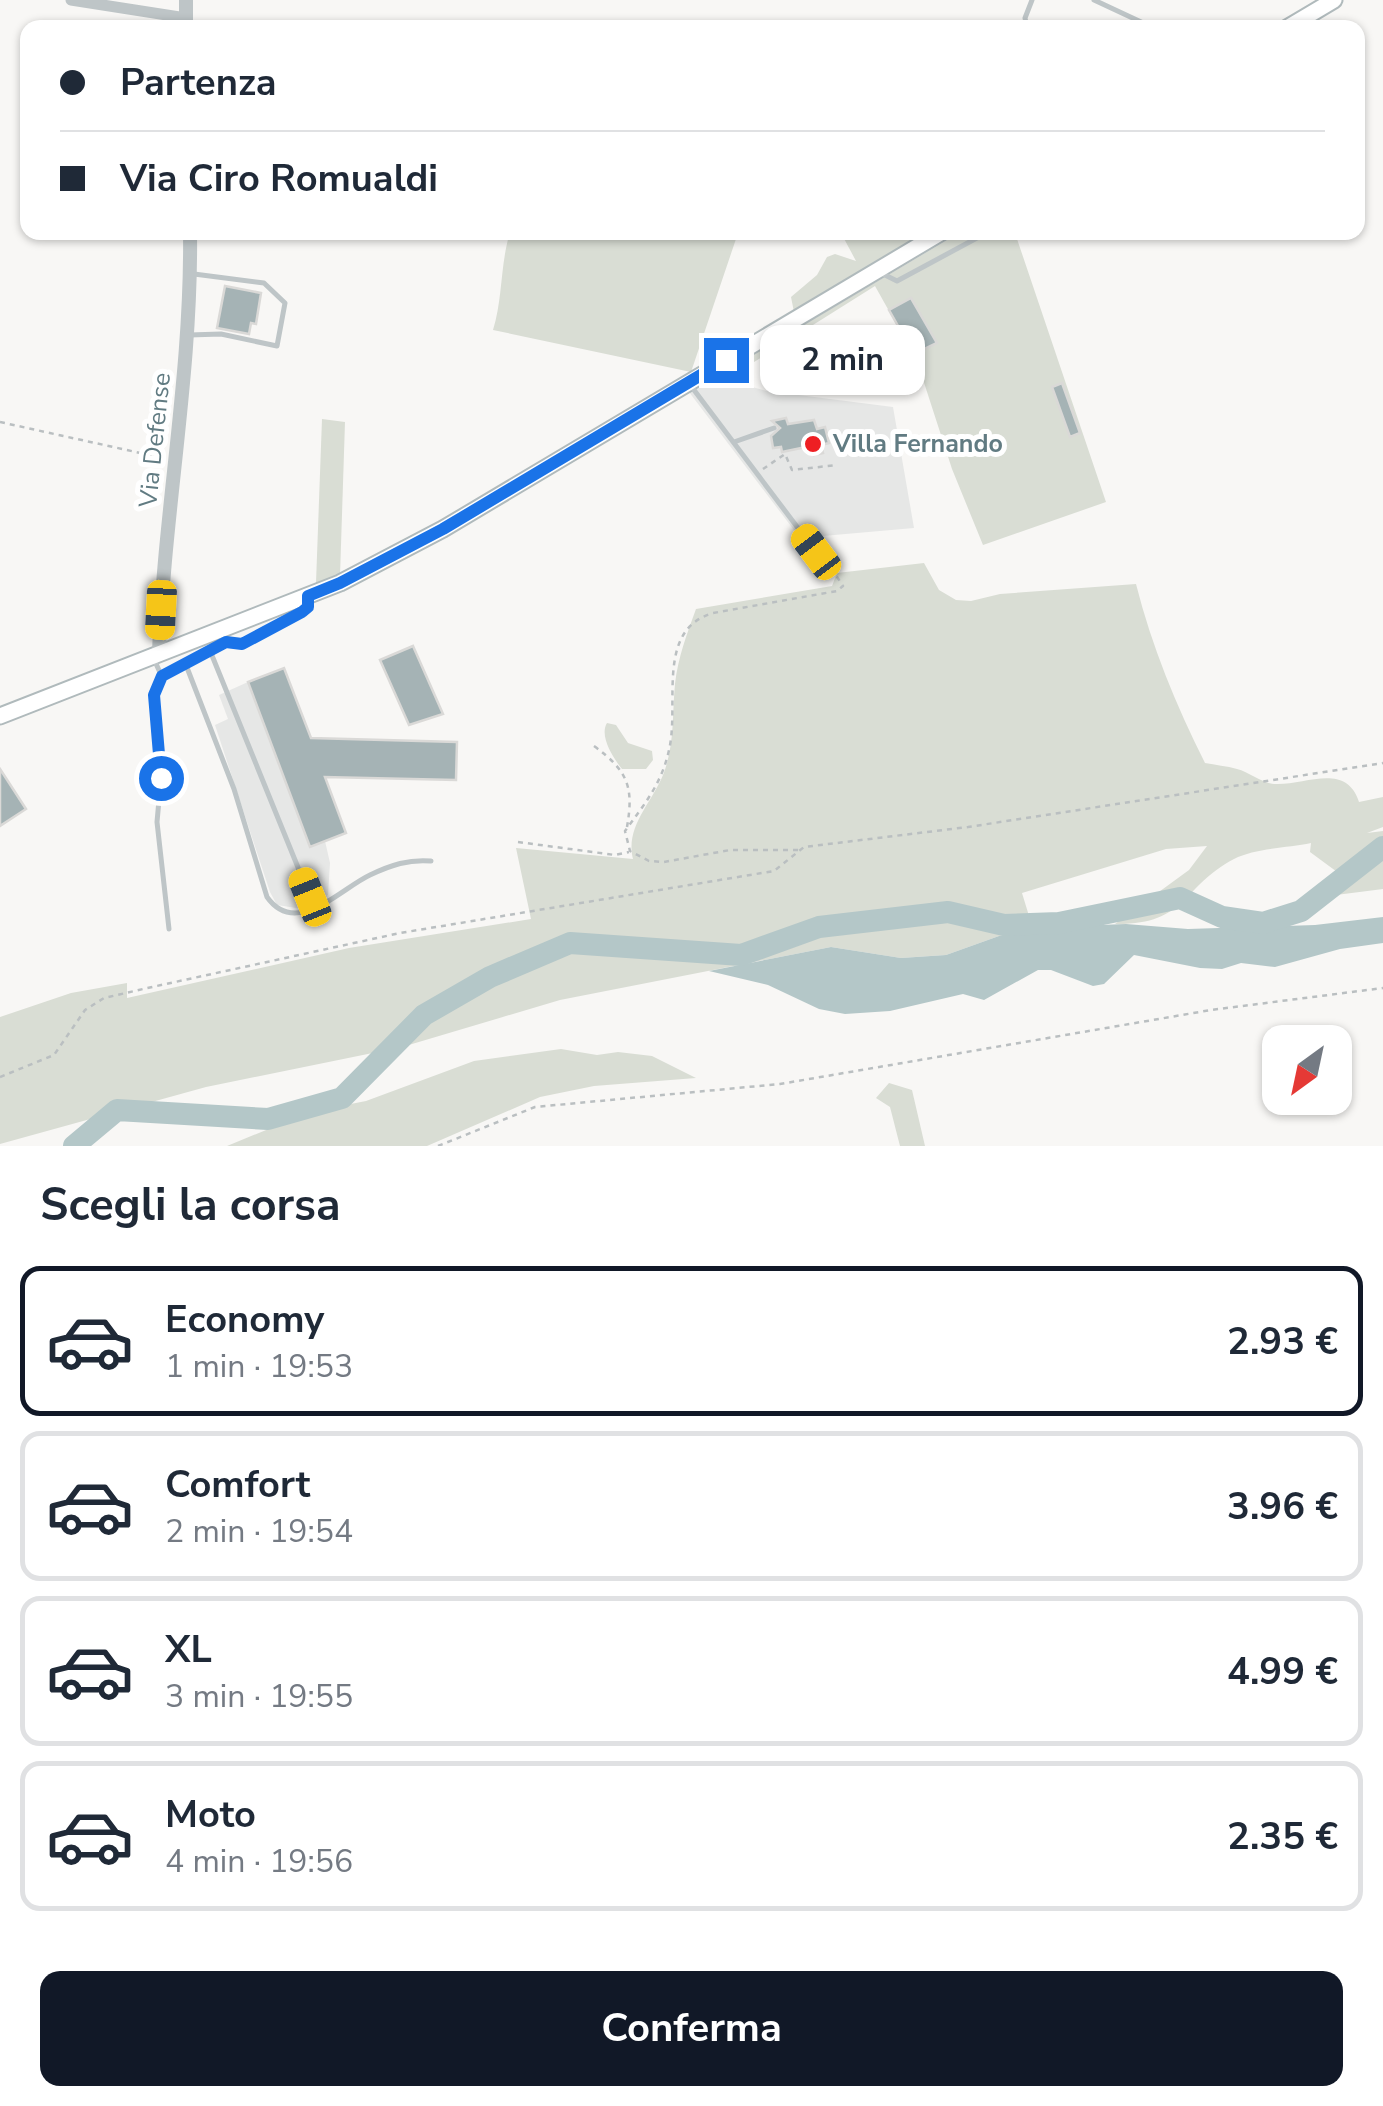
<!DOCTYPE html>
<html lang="it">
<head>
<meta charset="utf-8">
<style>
  body { margin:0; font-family:"Nunito Sans",sans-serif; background:#f2f2f3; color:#1f2937; height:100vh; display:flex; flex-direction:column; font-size:38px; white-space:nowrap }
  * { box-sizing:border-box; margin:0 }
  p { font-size:32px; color:#747a83 }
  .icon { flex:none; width:55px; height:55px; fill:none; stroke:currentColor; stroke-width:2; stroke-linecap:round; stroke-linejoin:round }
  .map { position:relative; height:1146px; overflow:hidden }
  .side { display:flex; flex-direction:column; background:#fff; flex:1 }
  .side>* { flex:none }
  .guide { position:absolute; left:20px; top:20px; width:1345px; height:220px; border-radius:20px; box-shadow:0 2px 8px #0004; display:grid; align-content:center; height:220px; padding:0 40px; background:#fff }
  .needle { width:65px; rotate:213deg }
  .controls { position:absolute; left:1262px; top:1025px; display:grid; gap:20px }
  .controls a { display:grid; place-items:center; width:90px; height:90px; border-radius:20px; background:#fff; box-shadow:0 2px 8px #0004; font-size:50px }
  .end { position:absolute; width:45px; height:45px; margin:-22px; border:12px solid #1a73e8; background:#fff; box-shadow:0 0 0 5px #fff }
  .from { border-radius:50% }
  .bubble { position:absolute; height:70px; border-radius:20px; background:#fff; box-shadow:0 2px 8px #0004; font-size:32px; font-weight:700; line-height:70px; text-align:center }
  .car { position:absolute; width:30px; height:60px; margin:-30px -15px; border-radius:12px; box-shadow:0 0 8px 2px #0007; background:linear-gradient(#f5c518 24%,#345 0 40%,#f5c518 0 76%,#345 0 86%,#f5c518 0) }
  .guide b { display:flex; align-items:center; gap:35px; height:95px; font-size:38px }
  .guide b+b { border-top:2px solid #e0e1e3 }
  .guide i { width:25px; height:25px; background:#1f2937 }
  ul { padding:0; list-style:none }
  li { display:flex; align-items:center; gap:30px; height:150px; margin:0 20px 15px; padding:0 20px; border:5px solid #e0e1e3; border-radius:20px }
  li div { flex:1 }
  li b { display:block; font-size:38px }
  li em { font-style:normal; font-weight:700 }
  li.selected { border-color:#111827 }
  li>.icon { width:90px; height:90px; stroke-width:1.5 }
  h2 { padding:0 40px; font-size:45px; line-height:120px }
  .primary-button { display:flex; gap:20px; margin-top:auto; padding:20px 40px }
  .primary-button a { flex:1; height:115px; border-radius:20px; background:#111827; color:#fff; font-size:40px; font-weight:700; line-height:115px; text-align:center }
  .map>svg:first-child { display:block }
  .built { fill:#e6e7e6 }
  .green { fill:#d9ddd4 }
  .water { fill:#b4c7c8 }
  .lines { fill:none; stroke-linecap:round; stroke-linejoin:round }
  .river { stroke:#b4c7c8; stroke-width:22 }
  .building { fill:#a5b3b5; stroke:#dad9d7; stroke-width:2.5 }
  .secondary-casing { stroke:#b0babc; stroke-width:19 }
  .path { stroke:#babfc1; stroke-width:2.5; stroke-dasharray:5 5; stroke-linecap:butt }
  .service { stroke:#bec5c7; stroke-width:5 }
  .minor { stroke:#bec5c7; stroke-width:11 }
  .tertiary { stroke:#bec5c7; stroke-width:14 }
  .secondary { stroke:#fff; stroke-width:15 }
  .route { stroke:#1a73e8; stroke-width:12 }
  .poi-dot { fill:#ee1f23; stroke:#fff; stroke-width:4 }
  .labels { text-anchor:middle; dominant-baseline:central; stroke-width:10; stroke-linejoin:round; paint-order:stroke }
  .street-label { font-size:25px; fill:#617b82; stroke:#fff }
  .poi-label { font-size:25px; font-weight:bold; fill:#617b82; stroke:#fff; text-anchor:start }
</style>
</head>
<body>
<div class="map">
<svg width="1383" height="1146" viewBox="0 0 1383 1146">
  <rect width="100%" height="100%" fill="#f8f7f5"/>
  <g class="built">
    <path d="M732,376L741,384L767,391L893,407L914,528L800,538L689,392L714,378L719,383Z"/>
    <path d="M248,682L310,846L325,841L330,863L328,895L296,908L277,905L270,892L215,725L228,719L219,695Z"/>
  </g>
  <g class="green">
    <path d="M510,232H738V233L691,372L493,330C503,298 500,265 510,232Z"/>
    <path d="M841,233H931L794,312L791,297L817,275L827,257L835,254L856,261Z"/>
    <path d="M959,233H1015L1106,502L983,545L952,469L917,361L875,286L732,376L719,383L714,378Z"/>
    <path d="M322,419L345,422L340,576L316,583Z"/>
    <path d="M924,563L939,590L956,600L971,601L1000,594L1136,584C1152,647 1176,705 1205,763C1215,765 1227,766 1237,769C1249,772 1262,783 1274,784C1304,786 1346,761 1359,802L1383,797V827L1367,833L1383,831V889L1336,895L1347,886L1348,880L1310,852L1311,843C1288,848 1255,848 1234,859C1181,887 1187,925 1115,924L1189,870L1207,846L1166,849L1022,893L1033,929L999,936L946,955L901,958L831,947L560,1000L402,1047L206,1087L0,1144V1017L71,993L127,983V998L349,948L531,919L516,848L633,859C625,827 651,804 663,775C675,745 672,715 675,684C678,657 687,634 696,609L832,586L837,573Z"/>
    <path d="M607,723L616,725L628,743L652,751L653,760L646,769H622C613,758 599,736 607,723Z"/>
    <path d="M561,1049L597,1055L618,1052L652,1056L696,1078L594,1086L540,1097L427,1146H227L310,1112L366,1101L474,1061Z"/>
    <path d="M889,1083L912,1090L925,1146H900L890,1107L876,1098Z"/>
  </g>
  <path class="water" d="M1383,917V943L1340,949L1275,967L1241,963L1222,969L1200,968L1134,955L1104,984L1093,986L1051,970H1038L984,1000L963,994L890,1011L845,1014L819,1009L768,985L709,971L831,947L901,958L946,955L999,936L1047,927L1126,924L1188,929L1315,925Z"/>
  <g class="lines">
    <path class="river" d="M74,1146L117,1110L268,1119L342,1098L424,1015L490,977L570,943L741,955L819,927L948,912L1004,925L1059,923L1180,898L1222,917L1263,923L1301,911L1383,847"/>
  </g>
  <g class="building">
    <path d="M225,286L261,293L256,324L251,323L249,334L217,328Z"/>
    <path d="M911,298L937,343L914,354L889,310Z"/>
    <path d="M1062,383L1080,433L1070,437L1052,387Z"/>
    <path d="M786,418L788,424L814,420L817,429L825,427L829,443L821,445L823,453L814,455L811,446L782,452L781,447L773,448L771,436L780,428L772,421Z"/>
    <path d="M413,646L443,714L409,725L380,660Z"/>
    <path d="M284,668L311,738L457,742L456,780L325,777L346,833L310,847L248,682Z"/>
    <path d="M0,769L26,809L0,826Z"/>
  </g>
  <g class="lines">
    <defs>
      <g id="secondary">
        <path d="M1287,28L1334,0"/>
        <path d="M0,716L340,583L443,529L942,232"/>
      </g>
    </defs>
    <use href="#secondary" class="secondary-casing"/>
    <g class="path">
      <path d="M0,422L163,458"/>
      <path d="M763,469L785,454L792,470L837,465"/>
      <path d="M594,746C628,771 634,787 627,827"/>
      <path d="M518,842L615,855L629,852"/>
      <path d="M798,850H730L664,862L649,861L630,851L625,831C644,805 662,783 669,750C680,704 655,630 713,613L837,591L843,586L824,557"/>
      <path d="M0,1077L54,1055L85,1010L104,998L143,989L400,933L774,871L804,847L968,827L1383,763"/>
      <path d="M438,1146L535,1107L780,1084L1211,1010L1383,988"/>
    </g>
    <g class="service">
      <path d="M1094,0L1154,28"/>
      <path d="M1027,28L1025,18L1032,0"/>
      <path d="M881,273L897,281L988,232"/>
      <path d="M189,335L221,334L277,346L285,303L264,283L194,274"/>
      <path d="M691,386L816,552"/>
      <path d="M734,442L774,428"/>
      <path d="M221,632L226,642L241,643L302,612L308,607V596"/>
      <path d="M211,653L310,897"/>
      <path d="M153,657L162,677L226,643"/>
      <path d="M186,665L234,789L267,897C296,938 340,889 370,875C391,865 409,859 431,861"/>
      <path d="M162,677L154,695L161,778L157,822L169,929"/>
    </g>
    <path class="minor" d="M71,0L186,18"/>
    <g class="tertiary">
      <path d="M186,0V28"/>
      <path d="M159,652C164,512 192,373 190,232"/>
    </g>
    <use href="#secondary" class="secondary"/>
  </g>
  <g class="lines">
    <path class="route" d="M161,778L154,695L162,676L226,642L242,644L302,612L308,607V596L340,583L443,529L726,360"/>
  </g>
  <circle class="poi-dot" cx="813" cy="444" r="10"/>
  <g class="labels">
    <g class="street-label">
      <text transform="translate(155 440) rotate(-84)">Via Defense</text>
    </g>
    <g class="poi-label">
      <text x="833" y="444">Villa Fernando</text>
    </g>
  </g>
</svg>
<div class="controls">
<a><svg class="needle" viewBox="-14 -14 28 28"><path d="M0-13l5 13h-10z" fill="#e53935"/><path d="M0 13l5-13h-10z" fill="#747a83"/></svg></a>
</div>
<i class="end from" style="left:161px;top:778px"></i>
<i class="end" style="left:726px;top:360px"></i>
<div class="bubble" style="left:760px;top:325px;width:165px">2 min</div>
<i class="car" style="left:816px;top:552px;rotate:323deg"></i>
<i class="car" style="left:161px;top:610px;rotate:183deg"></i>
<i class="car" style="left:310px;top:897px;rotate:338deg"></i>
<div class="guide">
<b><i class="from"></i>Partenza</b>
<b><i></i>Via Ciro Romualdi</b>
</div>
</div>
<section class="side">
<h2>Scegli la corsa</h2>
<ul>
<li class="selected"><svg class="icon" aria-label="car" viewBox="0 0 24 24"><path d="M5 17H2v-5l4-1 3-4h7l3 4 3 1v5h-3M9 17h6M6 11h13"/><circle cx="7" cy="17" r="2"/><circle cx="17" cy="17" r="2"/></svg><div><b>Economy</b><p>1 min · 19:53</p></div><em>2.93 €</em></li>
<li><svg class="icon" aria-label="car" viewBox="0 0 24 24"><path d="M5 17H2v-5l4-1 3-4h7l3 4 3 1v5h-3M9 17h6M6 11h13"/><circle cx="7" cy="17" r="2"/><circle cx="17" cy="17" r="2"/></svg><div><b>Comfort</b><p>2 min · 19:54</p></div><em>3.96 €</em></li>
<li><svg class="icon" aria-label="car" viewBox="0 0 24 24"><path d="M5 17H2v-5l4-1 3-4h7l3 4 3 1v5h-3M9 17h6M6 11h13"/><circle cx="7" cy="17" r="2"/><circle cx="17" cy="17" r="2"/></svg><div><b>XL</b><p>3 min · 19:55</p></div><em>4.99 €</em></li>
<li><svg class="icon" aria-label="car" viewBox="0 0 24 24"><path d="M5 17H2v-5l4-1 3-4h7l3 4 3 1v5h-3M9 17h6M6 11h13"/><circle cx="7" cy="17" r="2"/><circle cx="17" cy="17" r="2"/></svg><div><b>Moto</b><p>4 min · 19:56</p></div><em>2.35 €</em></li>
</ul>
<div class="primary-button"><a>Conferma</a></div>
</section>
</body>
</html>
